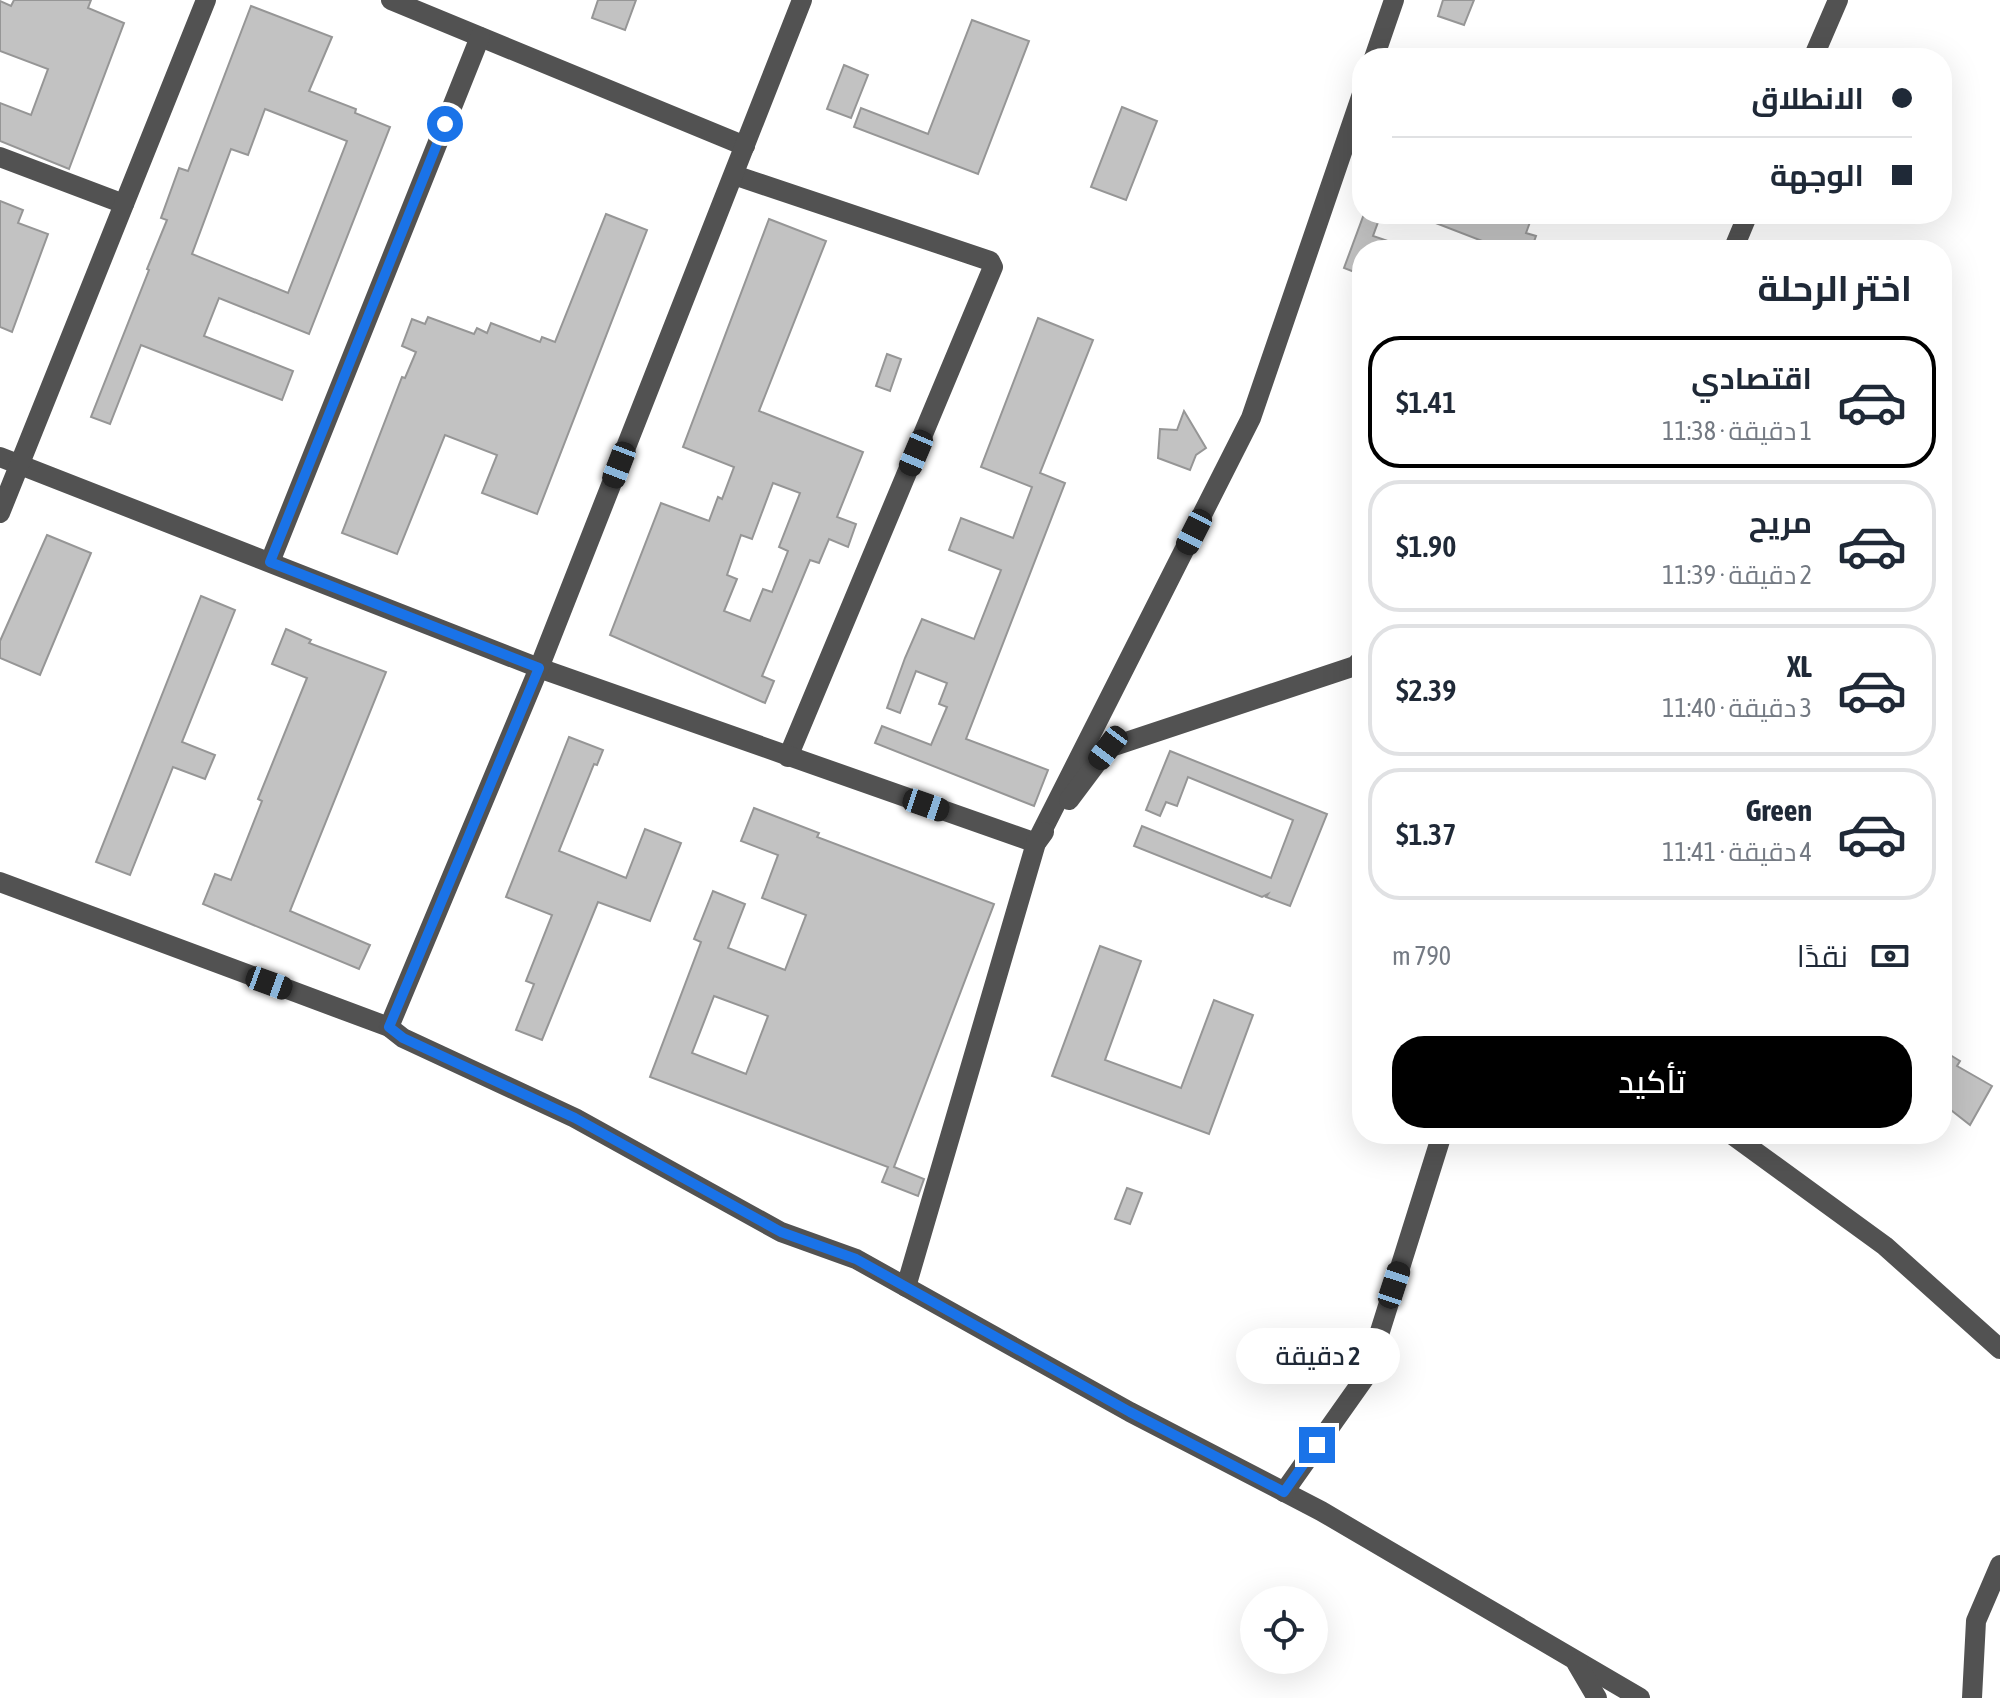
<!DOCTYPE html>
<html lang="ar">
<head>
<meta charset="utf-8">
<style>
  body { margin:0; font-family:"Asap Condensed",Cairo,sans-serif; background:#f2f2f3; color:#1f2937; direction:rtl; height:100vh; display:flex; flex-direction:column; font-size:30px; white-space:nowrap }
  * { box-sizing:border-box; margin:0 }
  p { font-size:26px; color:#747a83 }
  .icon { flex:none; width:44px; height:44px; fill:none; stroke:currentColor; stroke-width:2; stroke-linecap:round; stroke-linejoin:round }
  .map { position:relative; flex:1; overflow:hidden; direction:ltr }
  .panel { position:absolute; left:1352px; top:240px; width:600px; height:904px; display:flex; flex-direction:column; background:#fff; border-radius:32px; box-shadow:0 8px 32px #0002; direction:rtl }
  .panel>* { flex:none }
  .banner { position:absolute; left:1352px; top:48px; width:600px; height:176px; border-radius:32px; box-shadow:0 8px 32px #0002; direction:rtl; display:grid; align-content:center; height:176px; padding:0 40px; background:#fff }
  .fabs { position:absolute; left:1240px; top:1586px; display:grid; gap:16px }
  .fabs a { display:grid; place-items:center; width:88px; height:88px; border-radius:50%; background:#fff; box-shadow:0 8px 32px #0002; font-size:40px }
  .end { position:absolute; width:36px; height:36px; margin:-18px; border:10px solid #1a73e8; background:#fff; box-shadow:0 0 0 4px #fff }
  .from { border-radius:50% }
  .bubble { position:absolute; height:56px; border-radius:28px; background:#fff; box-shadow:0 8px 32px #0002; font-size:26px; font-weight:600; line-height:56px; text-align:center; direction:rtl }
  .car { position:absolute; width:24px; height:48px; margin:-24px -12px; border-radius:10px; box-shadow:0 0 6px 2px #0007; background:linear-gradient(#222 24%,#8ab4d8 0 40%,#222 0 76%,#8ab4d8 0 86%,#222 0) }
  .banner b { display:flex; align-items:center; gap:28px; height:76px; font-size:30px }
  .banner b+b { border-top:2px solid #e0e1e3 }
  .banner i { width:20px; height:20px; background:#1f2937 }
  ul { padding:0; list-style:none }
  li { display:flex; align-items:center; gap:24px; height:132px; margin:0 16px 12px; padding:0 24px; border:4px solid #e0e1e3; border-radius:32px }
  li div { flex:1 }
  li b { display:block; font-size:30px }
  li em { font-style:normal; font-weight:600 }
  li.active { border-color:#000 }
  li>.icon { width:72px; height:72px; stroke-width:1.5 }
  h2 { padding:0 40px; font-size:36px; line-height:96px }
  .pay { display:flex; align-items:center; gap:20px; height:88px; padding:0 40px; font-size:30px }
  .pay p { margin-inline-start:auto }
  .cta { display:flex; gap:16px; margin-top:auto; padding:16px 40px }
  .cta a { flex:1; height:92px; border-radius:32px; background:#000; color:#fff; font-size:32px; font-weight:600; line-height:92px; text-align:center }
  .map>svg:first-child { display:block }
  .building { fill:#c2c2c2; stroke:#969696; stroke-width:2; fill-rule:evenodd }
  .lines { fill:none; stroke-linecap:round; stroke-linejoin:round }
  .minor { stroke:#525252; stroke-width:20 }
  .route { stroke:#1a73e8; stroke-width:10 }
</style>
</head>
<body>
<div class="map">
<svg width="2000" height="1698" viewBox="0 0 2000 1698">
  <rect width="100%" height="100%" fill="#fff"/>
  <g class="building">
    <path d="M14,0H91L88,8L124,23L69,169L0,141V103L31,115L48,69L0,51V1L11,6Z"/>
    <path d="M598,0H636L625,30L592,18Z"/>
    <path d="M1443,0H1474L1464,25L1438,16Z"/>
    <path d="M251,6L332,37L309,91L356,109L355,113L390,127L309,334L219,298L204,336L293,371L282,400L141,345L110,424L91,417L149,270L147,269L167,220L161,218L179,168L188,171ZM265,109L347,141L288,293L192,254L231,149L248,155Z"/>
    <path d="M972,20L1029,41L978,174L854,127L861,108L928,134Z"/>
    <path d="M844,65L868,75L851,118L827,109Z"/>
    <path d="M1122,107L1157,121L1126,200L1091,187Z"/>
    <path d="M0,201L23,210L18,223L48,234L12,332L0,327Z"/>
    <path d="M606,214L647,230L537,514L482,493L497,455L445,435L397,554L342,533L402,377L405,378L416,352L402,346L412,319L425,324L428,317L474,334L477,328L487,333L491,323L540,342L542,337L555,342Z"/>
    <path d="M1364,214H1381L1373,236L1408,248L1362,250V275L1344,268Z"/>
    <path d="M1533,214L1526,233L1536,236L1531,250H1482L1485,242L1415,215Z"/>
    <path d="M769,219L826,241L759,411L863,452L837,517L856,524L848,547L829,539L819,563L810,560L762,676L774,681L765,703L610,635L661,503L709,521L718,497L722,499L734,467L683,447ZM773,483L800,493L779,547L788,551L772,592L763,589L750,621L724,611L737,579L727,575L741,535L752,539Z"/>
    <path d="M1038,318L1093,340L1040,473L1065,483L966,739L1048,770L1034,806L875,743L882,726L931,745L947,707L939,704L947,683L916,671L900,713L887,708L905,658L922,619L974,639L1001,570L949,550L961,518L1013,538L1032,487L981,467Z"/>
    <path d="M887,354L901,359L890,391L876,386Z"/>
    <path d="M1184,411L1206,448L1196,455L1190,470L1158,458L1160,429L1177,430Z"/>
    <path d="M47,535L91,553L40,675L0,658V641Z"/>
    <path d="M201,596L235,610L182,742L215,755L205,779L173,767L130,875L96,862Z"/>
    <path d="M286,629L311,640L309,643L386,672L290,911L370,945L359,969L203,904L215,874L231,880L262,801L258,799L307,678L272,664Z"/>
    <path d="M569,737L603,750L597,765L594,764L559,851L626,878L645,829L681,843L650,921L598,902L542,1040L516,1030L534,984L526,981L552,915L506,897Z"/>
    <path d="M1170,751L1327,814L1290,906L1266,897L1268,894L1262,897L1134,846L1142,826L1271,878L1293,820L1188,777L1177,806L1166,802L1160,816L1146,810Z"/>
    <path d="M754,808L819,833L817,837L994,904L894,1167L924,1179L918,1196L882,1182L888,1167L650,1077L701,942L694,939L713,891L745,904L728,948L785,970L806,915L762,898L778,855L741,841ZM714,996L768,1016L746,1074L692,1053Z"/>
    <path d="M1100,946L1141,961L1105,1060L1181,1088L1214,1000L1253,1015L1209,1134L1052,1076Z"/>
    <path d="M1942,1050L1960,1061L1957,1066L1992,1086L1970,1125L1942,1103Z"/>
    <path d="M1127,1188L1142,1193L1130,1224L1115,1219Z"/>
  </g>
  <g class="lines">
    <g class="minor">
      <path d="M391,0L745,146"/>
      <path d="M1374,58L1394,0"/>
      <path d="M1813,58L1838,0"/>
      <path d="M0,157L124,204"/>
      <path d="M734,175L990,261L993,267L788,757"/>
      <path d="M1733,250L1748,214"/>
      <path d="M0,457L539,668L1036,843L1251,418L1362,94"/>
      <path d="M0,513L206,0"/>
      <path d="M270,562L480,37"/>
      <path d="M1069,800L1108,748L1355,666L1362,659"/>
      <path d="M0,882L389,1027L403,1038L575,1118L781,1232L856,1259L1130,1412L1321,1511L1640,1698"/>
      <path d="M389,1027L539,668L802,0"/>
      <path d="M1731,1134L1885,1246L2000,1349"/>
      <path d="M906,1287L1036,843L1044,832"/>
      <path d="M1284,1492L1366,1376L1442,1134"/>
      <path d="M1577,1664L1597,1698"/>
      <path d="M1972,1698L1976,1621L2000,1565"/>
    </g>
  </g>
  <g class="lines">
    <path class="route" d="M445,124L270,562L539,668L389,1027L403,1038L575,1118L781,1232L856,1259L1130,1412L1284,1492L1317,1445"/>
  </g>
</svg>
<div class="fabs">
<a><svg class="icon" aria-label="locate" viewBox="0 0 24 24"><circle cx="12" cy="12" r="6"/><path d="M12 2v4M12 18v4M2 12h4M18 12h4"/></svg></a>
</div>
<i class="end from" style="left:445px;top:124px"></i>
<i class="end" style="left:1317px;top:1445px"></i>
<div class="bubble" style="left:1236px;top:1328px;width:164px">2 دقيقة</div>
<i class="car" style="left:916px;top:453px;rotate:203deg"></i>
<i class="car" style="left:619px;top:465px;rotate:201deg"></i>
<i class="car" style="left:1194px;top:532px;rotate:207deg"></i>
<i class="car" style="left:1108px;top:748px;rotate:217deg"></i>
<i class="car" style="left:926px;top:805px;rotate:109deg"></i>
<i class="car" style="left:269px;top:983px;rotate:110deg"></i>
<i class="car" style="left:1394px;top:1285px;rotate:18deg"></i>
<div class="banner">
<b><i class="from"></i>الانطلاق</b>
<b><i></i>الوجهة</b>
</div>
<section class="panel">
<h2>اختر الرحلة</h2>
<ul>
<li class="active"><svg class="icon" aria-label="car" viewBox="0 0 24 24"><path d="M5 17H2v-5l4-1 3-4h7l3 4 3 1v5h-3M9 17h6M6 11h13"/><circle cx="7" cy="17" r="2"/><circle cx="17" cy="17" r="2"/></svg><div><b>اقتصادي</b><p>1 دقيقة · 11:38</p></div><em>$1.41</em></li>
<li><svg class="icon" aria-label="car" viewBox="0 0 24 24"><path d="M5 17H2v-5l4-1 3-4h7l3 4 3 1v5h-3M9 17h6M6 11h13"/><circle cx="7" cy="17" r="2"/><circle cx="17" cy="17" r="2"/></svg><div><b>مريح</b><p>2 دقيقة · 11:39</p></div><em>$1.90</em></li>
<li><svg class="icon" aria-label="car" viewBox="0 0 24 24"><path d="M5 17H2v-5l4-1 3-4h7l3 4 3 1v5h-3M9 17h6M6 11h13"/><circle cx="7" cy="17" r="2"/><circle cx="17" cy="17" r="2"/></svg><div><b>XL</b><p>3 دقيقة · 11:40</p></div><em>$2.39</em></li>
<li><svg class="icon" aria-label="car" viewBox="0 0 24 24"><path d="M5 17H2v-5l4-1 3-4h7l3 4 3 1v5h-3M9 17h6M6 11h13"/><circle cx="7" cy="17" r="2"/><circle cx="17" cy="17" r="2"/></svg><div><b>Green</b><p>4 دقيقة · 11:41</p></div><em>$1.37</em></li>
</ul>
<div class="pay"><svg class="icon" aria-label="cash" viewBox="0 0 24 24"><path d="M3 7h18v10H3z"/><circle cx="12" cy="12" r="2"/></svg>نقدًا<p>790 m</p></div>
<div class="cta"><a>تأكيد</a></div>
</section>
</div>
</body>
</html>
